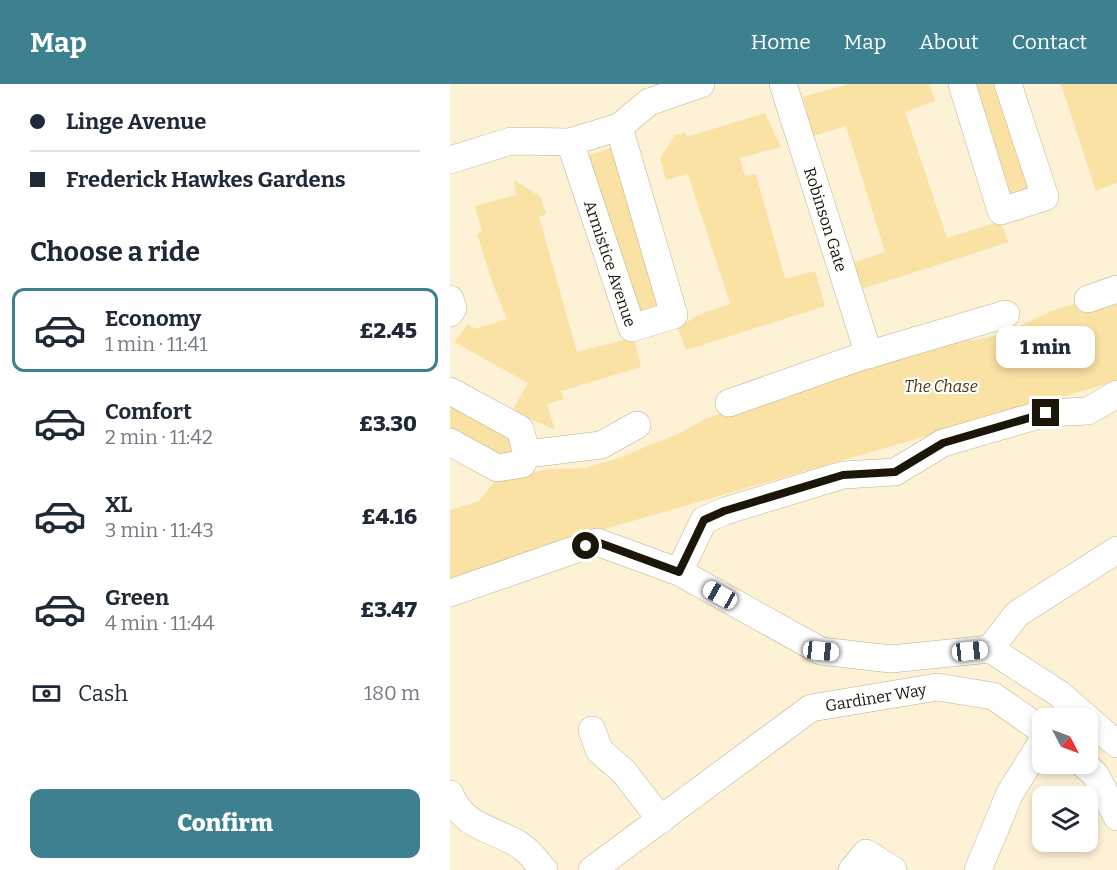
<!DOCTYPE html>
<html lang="en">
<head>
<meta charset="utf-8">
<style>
  body { margin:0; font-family:Bitter,serif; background:#f6f6f7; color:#1f2937; height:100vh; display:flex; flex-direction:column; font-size:22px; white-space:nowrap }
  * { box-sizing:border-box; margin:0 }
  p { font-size:20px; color:#747a83 }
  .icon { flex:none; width:33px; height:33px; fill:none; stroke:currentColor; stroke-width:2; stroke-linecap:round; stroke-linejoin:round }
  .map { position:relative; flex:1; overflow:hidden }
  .drawer { display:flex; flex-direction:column; background:#fff; width:450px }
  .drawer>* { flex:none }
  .hud { display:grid; align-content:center; height:132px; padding:0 30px; background:#fff }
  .needle { width:39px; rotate:131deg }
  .buttons { position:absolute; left:582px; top:624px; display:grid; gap:12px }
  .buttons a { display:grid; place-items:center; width:66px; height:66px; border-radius:12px; background:#fff; box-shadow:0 3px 9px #0003; font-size:30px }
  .end { position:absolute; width:27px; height:27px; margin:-14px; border:8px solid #1b1609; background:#fff; box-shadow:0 0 0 3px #fff }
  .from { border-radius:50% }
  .bubble { position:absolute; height:42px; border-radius:12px; background:#fff; box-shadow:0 3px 9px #0003; font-size:20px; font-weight:800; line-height:42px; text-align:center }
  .car { position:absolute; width:18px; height:36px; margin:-18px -9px; border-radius:8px; box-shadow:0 0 4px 2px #0007; background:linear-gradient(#fff 24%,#345 0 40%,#fff 0 76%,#345 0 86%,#fff 0) }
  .hud b { display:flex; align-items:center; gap:21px; height:57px; font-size:22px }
  .hud b+b { border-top:2px solid #e0e1e3 }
  .hud i { width:15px; height:15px; background:#1f2937 }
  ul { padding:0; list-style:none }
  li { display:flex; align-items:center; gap:18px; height:84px; margin:0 12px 9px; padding:0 18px; border:3px solid transparent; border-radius:12px }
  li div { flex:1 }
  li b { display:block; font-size:22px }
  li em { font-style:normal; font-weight:800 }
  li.on { border-color:#3d8090 }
  li>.icon { width:54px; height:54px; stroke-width:1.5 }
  h2 { padding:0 30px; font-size:27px; line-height:72px }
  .pay { display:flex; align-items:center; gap:15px; height:66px; padding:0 30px; font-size:22px }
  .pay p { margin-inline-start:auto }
  .button { display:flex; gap:12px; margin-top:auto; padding:12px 30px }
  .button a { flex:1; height:69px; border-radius:12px; background:#3d8090; color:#fff; font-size:24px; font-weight:800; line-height:69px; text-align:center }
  header { display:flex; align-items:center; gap:36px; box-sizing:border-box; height:84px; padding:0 30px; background:#3d8090; color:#fff }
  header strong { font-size:28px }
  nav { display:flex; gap:33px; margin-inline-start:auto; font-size:21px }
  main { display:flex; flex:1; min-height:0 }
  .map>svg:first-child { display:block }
  .green { fill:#fae1a4 }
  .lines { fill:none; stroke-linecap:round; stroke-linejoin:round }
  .minor-casing { stroke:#beb08e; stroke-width:28 }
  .minor { stroke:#fff; stroke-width:27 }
  .route { stroke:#1b1609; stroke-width:8 }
  .labels { text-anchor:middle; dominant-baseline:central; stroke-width:4.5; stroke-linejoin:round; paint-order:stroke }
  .street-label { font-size:16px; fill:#1b1609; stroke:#fff }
  .park-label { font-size:16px; font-style:italic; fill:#46370e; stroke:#fff }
</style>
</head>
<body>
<header>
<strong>Map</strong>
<nav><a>Home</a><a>Map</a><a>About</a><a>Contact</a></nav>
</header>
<main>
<section class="drawer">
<div class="hud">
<b><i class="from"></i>Linge Avenue</b>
<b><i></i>Frederick Hawkes Gardens</b>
</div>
<h2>Choose a ride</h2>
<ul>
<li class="on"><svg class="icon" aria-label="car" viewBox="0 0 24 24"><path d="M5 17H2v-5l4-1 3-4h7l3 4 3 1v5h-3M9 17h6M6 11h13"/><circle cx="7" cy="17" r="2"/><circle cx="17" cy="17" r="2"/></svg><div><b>Economy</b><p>1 min · 11:41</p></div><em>£2.45</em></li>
<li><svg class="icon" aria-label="car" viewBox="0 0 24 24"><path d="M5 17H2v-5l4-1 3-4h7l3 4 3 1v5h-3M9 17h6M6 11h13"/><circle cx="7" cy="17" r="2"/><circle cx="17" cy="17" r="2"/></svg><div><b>Comfort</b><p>2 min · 11:42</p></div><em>£3.30</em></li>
<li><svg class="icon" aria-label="car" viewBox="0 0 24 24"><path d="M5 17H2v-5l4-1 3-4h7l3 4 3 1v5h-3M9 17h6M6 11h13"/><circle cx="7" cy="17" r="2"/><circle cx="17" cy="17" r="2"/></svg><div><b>XL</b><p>3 min · 11:43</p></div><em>£4.16</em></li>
<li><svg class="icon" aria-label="car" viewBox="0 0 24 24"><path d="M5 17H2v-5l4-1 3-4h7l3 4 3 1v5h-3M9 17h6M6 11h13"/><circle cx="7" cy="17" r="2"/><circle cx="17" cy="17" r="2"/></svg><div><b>Green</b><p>4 min · 11:44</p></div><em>£3.47</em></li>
</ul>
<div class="pay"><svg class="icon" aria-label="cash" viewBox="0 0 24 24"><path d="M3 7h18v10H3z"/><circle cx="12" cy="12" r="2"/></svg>Cash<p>180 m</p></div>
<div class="button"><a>Confirm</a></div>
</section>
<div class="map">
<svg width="667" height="786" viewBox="0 0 667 786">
  <rect width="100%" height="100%" fill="#fef2d6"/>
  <g class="green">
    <path d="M399,0H479L485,17L455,28L497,154L550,137L559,158L412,205L403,179L435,168L396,42L363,52L353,13Z"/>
    <path d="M520,0H547L582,107L557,115Z"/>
    <path d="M611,0H667V99L646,107Z"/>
    <path d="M315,29L331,63L290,74L295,92L306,90L335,195L365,187L375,222L236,266L228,244L248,231L280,220L238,90L216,96L210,74L225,51L235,48L237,53Z"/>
    <path d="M165,63L213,221L189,229L135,72Z"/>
    <path d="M64,96L91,113L96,130L89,133L127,268L184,253L191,283L111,307L114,315L97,320L105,346L62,327L78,299L4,258L18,240L26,245L57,235L44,203L27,150L32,148L25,122L66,111Z"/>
    <path d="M667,212V297L141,449L0,498V426L29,417L44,398L98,385L135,384L169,374L232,348L255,335L486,256C498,256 511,257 524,256C555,252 579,236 607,225C627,218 646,215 667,212Z"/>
    <path d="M0,313L67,355L59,370L49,375L0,349Z"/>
  </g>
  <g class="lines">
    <defs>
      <g id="minor">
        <path id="s1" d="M333,0L419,271"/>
        <path d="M512,0L551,127L595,113L558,0"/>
        <path id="s2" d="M120,58L182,244L224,231L169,43"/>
        <path d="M0,76L61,57L120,58L169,43L199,18L251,0"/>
        <path d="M0,215L3,224L0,229"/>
        <path d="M638,215L667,205"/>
        <path d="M0,307L70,345L77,370L72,380L47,384L0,358"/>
        <path d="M279,319L407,274L556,230"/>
        <path d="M77,370L151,361L187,341"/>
        <path d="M229,488L254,436L275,427L393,391L445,388L493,359L596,329L638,327L667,310"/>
        <path d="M0,509L147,458L229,488L371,567L441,575L540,565L608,609L637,634"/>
        <path d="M540,565L567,530L667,466"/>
        <path d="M638,635L667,660"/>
        <path d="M142,646L149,666L174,688L211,736"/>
        <path d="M633,680L645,690L667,733"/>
        <path d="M0,710C14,745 44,744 71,762C80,768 87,778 94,786"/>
        <path id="s3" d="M142,786L361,624L487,603L543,612L592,646"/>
        <path d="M402,786L416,769L443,786"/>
        <path d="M528,786L560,709L592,658"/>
      </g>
    </defs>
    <use href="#minor" class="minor-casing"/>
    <use href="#minor" class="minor"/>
  </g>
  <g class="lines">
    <path class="route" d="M136,462L147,458L229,488L254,436L274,427L393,391L445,388L493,359L596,329"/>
  </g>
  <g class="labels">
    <g class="street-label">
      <text stroke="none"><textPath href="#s1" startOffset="142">Robinson Gate</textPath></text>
      <text stroke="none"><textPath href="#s2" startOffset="128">Armistice Avenue</textPath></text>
      <text stroke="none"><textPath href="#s3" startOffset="338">Gardiner Way</textPath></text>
    </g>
    <g class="park-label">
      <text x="491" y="302">The Chase</text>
    </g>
  </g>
</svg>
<div class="buttons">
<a><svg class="needle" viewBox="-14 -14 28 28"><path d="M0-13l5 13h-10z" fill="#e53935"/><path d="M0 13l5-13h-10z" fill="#747a83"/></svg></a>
<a><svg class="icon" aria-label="layers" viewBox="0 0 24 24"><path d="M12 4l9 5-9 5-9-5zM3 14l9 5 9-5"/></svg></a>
</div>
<i class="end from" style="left:136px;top:462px"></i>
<i class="end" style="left:596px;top:329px"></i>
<div class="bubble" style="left:546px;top:242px;width:99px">1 min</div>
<i class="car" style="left:270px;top:511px;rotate:299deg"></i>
<i class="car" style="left:371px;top:567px;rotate:96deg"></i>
<i class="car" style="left:520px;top:567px;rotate:84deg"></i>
</div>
</main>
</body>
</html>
